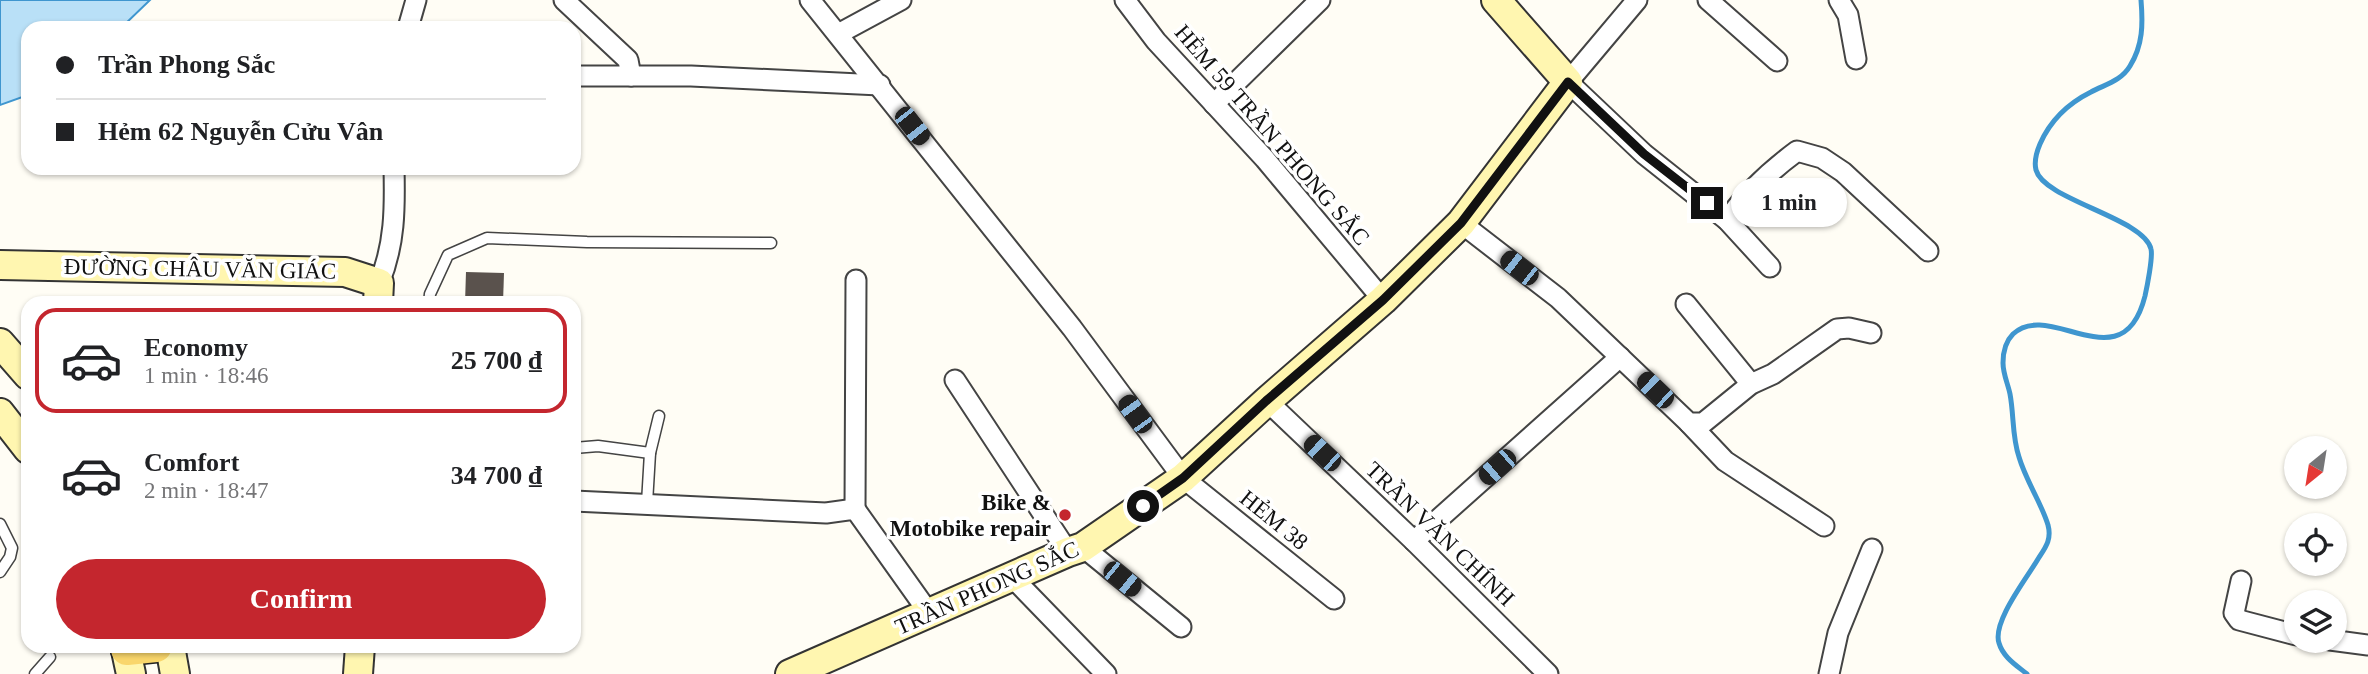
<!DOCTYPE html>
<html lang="en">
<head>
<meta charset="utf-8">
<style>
  body { margin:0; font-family:"Times New Roman",serif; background:#f6f6f6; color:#202124; height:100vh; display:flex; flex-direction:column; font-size:26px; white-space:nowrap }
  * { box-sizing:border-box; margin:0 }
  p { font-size:23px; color:#757577 }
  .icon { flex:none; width:38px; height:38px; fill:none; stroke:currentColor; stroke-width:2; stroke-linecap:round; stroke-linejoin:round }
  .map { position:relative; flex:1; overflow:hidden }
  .details { position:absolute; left:21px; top:296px; width:560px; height:357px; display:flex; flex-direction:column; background:#fff; border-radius:21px; box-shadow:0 2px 5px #0004 }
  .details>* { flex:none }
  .banner { position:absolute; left:21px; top:21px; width:560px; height:154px; border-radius:21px; box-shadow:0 2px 5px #0004; display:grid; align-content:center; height:154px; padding:0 35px; background:#fff }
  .needle { width:46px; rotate:210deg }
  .controls { position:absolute; left:2284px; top:436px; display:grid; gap:14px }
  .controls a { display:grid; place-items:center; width:63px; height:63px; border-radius:50%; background:#fff; box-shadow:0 2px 5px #0004; font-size:35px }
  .end { position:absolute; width:32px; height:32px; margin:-16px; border:9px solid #111; background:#fff; box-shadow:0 0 0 4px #fff }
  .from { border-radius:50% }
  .bubble { position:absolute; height:49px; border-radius:24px; background:#fff; box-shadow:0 2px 5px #0004; font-size:23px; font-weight:600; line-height:49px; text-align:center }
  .car { position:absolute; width:21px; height:42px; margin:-21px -10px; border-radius:9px; box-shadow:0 0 5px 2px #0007; background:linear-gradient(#222 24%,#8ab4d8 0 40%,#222 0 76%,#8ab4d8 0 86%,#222 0) }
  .banner b { display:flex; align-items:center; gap:24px; height:66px; font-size:26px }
  .banner b+b { border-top:2px solid #e0e0e0 }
  .banner i { width:18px; height:18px; background:#202124 }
  ul { padding:12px 0 0; list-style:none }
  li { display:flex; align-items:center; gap:21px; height:105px; margin:0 14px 10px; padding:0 21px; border:4px solid transparent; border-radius:21px }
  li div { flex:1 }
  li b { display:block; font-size:26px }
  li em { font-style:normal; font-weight:600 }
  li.current { border-color:#c4262e }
  li>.icon { width:63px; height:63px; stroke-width:1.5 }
  .cta { display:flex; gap:14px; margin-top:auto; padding:14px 35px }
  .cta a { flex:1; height:80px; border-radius:42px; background:#c4262e; color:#fff; font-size:28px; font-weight:600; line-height:80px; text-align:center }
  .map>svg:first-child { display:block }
  .water { fill:#b9e0f7; stroke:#3f96cf; stroke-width:2 }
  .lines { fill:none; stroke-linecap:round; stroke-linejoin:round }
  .stream { stroke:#3f96cf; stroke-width:5 }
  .building { fill:#5a524d }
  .lane-casing { stroke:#444; stroke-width:13 }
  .street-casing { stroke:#444; stroke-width:23 }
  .secondary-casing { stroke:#333; stroke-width:32 }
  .primary-casing { stroke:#222; stroke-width:35 }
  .lane { stroke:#fff; stroke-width:10 }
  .street { stroke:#fff; stroke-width:19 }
  .secondary { stroke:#fff6b0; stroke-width:28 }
  .primary { stroke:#f9d66b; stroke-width:32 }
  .route { stroke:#111; stroke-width:9 }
  .poi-dot { fill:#c4262e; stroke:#fff; stroke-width:2.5 }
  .labels { text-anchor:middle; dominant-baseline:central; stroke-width:7; stroke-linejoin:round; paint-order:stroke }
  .street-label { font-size:23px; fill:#111; stroke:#fff }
  .poi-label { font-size:23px; font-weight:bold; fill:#111; stroke:#fff; text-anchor:end }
</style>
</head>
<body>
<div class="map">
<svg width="2368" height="674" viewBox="0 0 2368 674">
  <rect width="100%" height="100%" fill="#fffdf5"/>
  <path class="water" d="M0,0H150L121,28H28V95L0,105Z"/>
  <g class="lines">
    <path class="stream" d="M2027,674C2016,665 2003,657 1999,643C1992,622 2027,578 2038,559C2045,548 2052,540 2048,525C2041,502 2026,481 2019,457C2012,437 2014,415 2010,394C2008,384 2003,374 2003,363C2003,353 2005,342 2013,334C2050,299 2123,384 2145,296C2147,287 2153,257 2151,249C2144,218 2044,200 2036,170C2034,162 2037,151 2040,144C2050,121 2069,103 2091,92C2106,84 2121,81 2130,66C2143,45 2143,24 2141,0"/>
  </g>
  <path class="building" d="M466,272L504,273L503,303H465Z"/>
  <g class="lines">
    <defs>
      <g id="lane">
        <path d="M429,303L430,294L448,255L487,238L587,242L771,243"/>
        <path d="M574,448L598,446L650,453L659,416"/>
        <path d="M647,503L650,453"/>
        <path d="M0,524L12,548L10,557L0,572"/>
        <path d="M35,674L50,657"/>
      </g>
      <g id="street">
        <path d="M564,0L628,60L631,76"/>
        <path d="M810,0L1072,328L1183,478L1334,599"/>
        <path d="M1125,0L1156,41L1265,159L1383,300"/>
        <path d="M1637,0L1568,82L1644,154L1727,220L1770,267"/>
        <path d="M1708,0L1777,61"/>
        <path d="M1839,0L1848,15L1856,59"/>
        <path d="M408,28L416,0"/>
        <path d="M838,34L901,0"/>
        <path d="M574,76H691L880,85"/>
        <path d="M1214,104L1320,0"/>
        <path d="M1727,220C1747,192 1770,171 1797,151L1822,158L1843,172L1928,251"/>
        <path d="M1461,223L1558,298L1689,423H1703L1751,384L1773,374L1837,329L1849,328L1871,333"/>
        <path d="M379,283C395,245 395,208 394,168"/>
        <path d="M1686,304L1751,384"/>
        <path d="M955,380L1068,552"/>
        <path d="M1267,401L1414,541L1548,674"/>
        <path d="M1689,423L1725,461L1824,526"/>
        <path d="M574,501L826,513L855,509L929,613"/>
        <path d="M855,509L856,280"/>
        <path d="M1414,541L1620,357"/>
        <path d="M1083,547L1181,627"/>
        <path d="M1012,577L1106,674"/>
        <path d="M2241,581L2234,613L2239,620L2296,635"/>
        <path d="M2330,640L2368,645"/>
        <path d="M1829,674L1838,633L1872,549"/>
      </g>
      <g id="secondary">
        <path d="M0,265L345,272L379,283L378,303"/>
        <path d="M0,343L28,375"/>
        <path d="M0,413L28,449"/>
        <path d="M125,646L131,674"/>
        <path d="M170,646L175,674"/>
        <path d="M358,674L360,646"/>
        <path d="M790,674L1068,552L1083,547L1183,478L1267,401L1383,300L1461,223L1568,82L1496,0"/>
      </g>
      <path id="primary" d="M127,649L156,646"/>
    </defs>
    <use href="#lane" class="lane-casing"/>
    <use href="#street" class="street-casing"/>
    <use href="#secondary" class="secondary-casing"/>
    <use href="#primary" class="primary-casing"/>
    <use href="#lane" class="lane"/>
    <use href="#street" class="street"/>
    <use href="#secondary" class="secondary"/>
    <use href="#primary" class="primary"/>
  </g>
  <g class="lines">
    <path class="route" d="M1143,506L1183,478L1266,401L1383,300L1461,223L1568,82L1644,154L1707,203"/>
  </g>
  <circle class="poi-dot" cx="1065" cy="515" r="7"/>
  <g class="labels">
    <g class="street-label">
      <text transform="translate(1272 135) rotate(49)">HẺM 59 TRẦN PHONG SẮC</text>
      <text transform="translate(200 269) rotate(1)">ĐƯỜNG CHÂU VĂN GIÁC</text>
      <text transform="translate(1274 520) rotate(39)">HẺM 38</text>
      <text transform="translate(1440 534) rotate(44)">TRẦN VĂN CHÍNH</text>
      <text transform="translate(987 588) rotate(-24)">TRẦN PHONG SẮC</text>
    </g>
    <g class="poi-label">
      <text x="1051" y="502">Bike &amp;<tspan x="1051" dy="26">Motobike repair</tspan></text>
    </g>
  </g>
</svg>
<div class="controls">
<a><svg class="needle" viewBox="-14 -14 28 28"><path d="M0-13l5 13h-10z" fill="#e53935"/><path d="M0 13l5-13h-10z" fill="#757577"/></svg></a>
<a><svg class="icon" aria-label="locate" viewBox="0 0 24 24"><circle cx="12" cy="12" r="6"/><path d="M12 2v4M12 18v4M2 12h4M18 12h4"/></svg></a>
<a><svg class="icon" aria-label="layers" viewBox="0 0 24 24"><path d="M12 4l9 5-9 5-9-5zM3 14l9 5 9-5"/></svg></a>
</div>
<i class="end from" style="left:1143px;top:506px"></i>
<i class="end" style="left:1707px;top:203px"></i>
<div class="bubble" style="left:1731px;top:178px;width:116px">1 min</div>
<i class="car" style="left:912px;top:126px;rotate:142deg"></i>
<i class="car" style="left:1519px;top:268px;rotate:308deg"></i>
<i class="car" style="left:1655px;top:390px;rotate:314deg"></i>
<i class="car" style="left:1135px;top:414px;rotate:324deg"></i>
<i class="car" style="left:1322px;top:453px;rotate:313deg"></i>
<i class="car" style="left:1497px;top:467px;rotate:229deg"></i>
<i class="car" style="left:1122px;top:579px;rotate:129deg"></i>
<div class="banner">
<b><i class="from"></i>Trần Phong Sắc</b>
<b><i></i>Hẻm 62 Nguyễn Cửu Vân</b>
</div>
<section class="details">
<ul>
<li class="current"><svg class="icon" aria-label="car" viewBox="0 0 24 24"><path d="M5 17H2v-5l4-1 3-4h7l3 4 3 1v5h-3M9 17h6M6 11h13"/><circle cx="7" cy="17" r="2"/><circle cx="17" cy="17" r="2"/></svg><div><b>Economy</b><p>1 min · 18:46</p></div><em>25 700 ₫</em></li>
<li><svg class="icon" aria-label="car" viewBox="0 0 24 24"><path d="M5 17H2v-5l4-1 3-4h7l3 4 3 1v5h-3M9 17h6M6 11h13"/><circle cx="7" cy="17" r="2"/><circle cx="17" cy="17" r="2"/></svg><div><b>Comfort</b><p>2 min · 18:47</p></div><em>34 700 ₫</em></li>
</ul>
<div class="cta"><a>Confirm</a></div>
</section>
</div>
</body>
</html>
